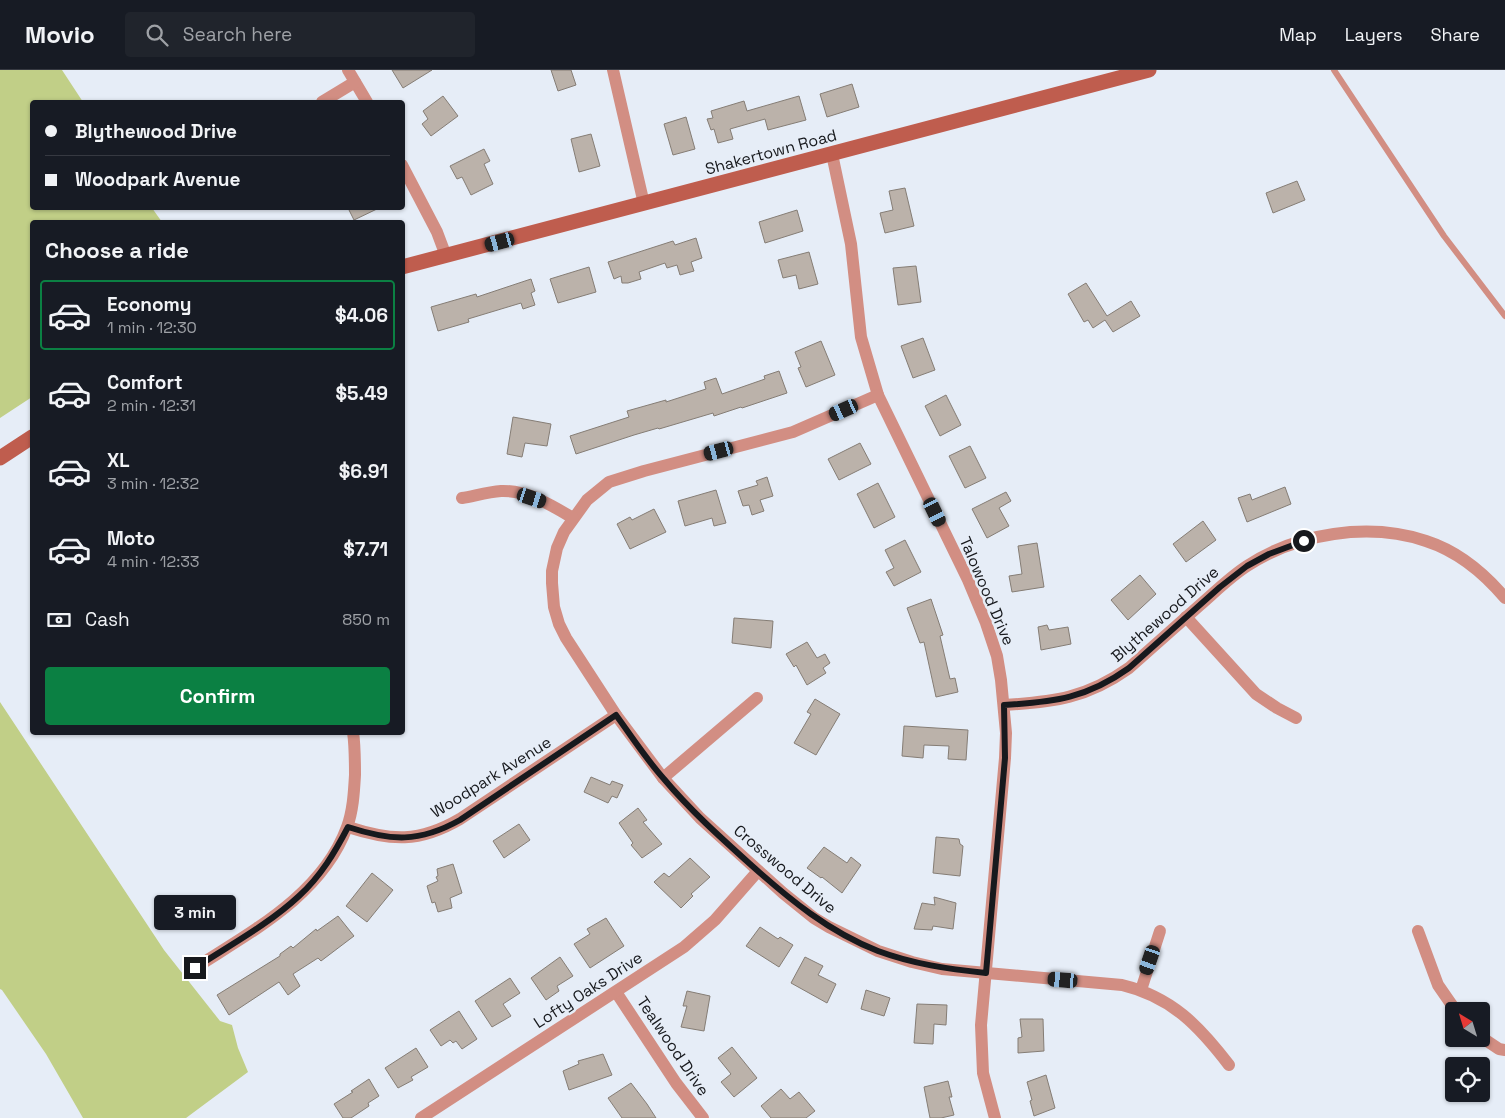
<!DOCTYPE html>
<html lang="en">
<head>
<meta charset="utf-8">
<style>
  body { margin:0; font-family:"Space Grotesk",sans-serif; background:#20242c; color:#f1f3f6; height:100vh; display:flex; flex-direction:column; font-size:19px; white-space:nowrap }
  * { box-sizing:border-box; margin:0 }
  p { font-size:16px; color:#9ea1a6 }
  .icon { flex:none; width:28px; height:28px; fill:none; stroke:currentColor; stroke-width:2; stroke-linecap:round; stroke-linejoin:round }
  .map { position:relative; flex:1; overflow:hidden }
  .drawer { position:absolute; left:30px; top:150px; width:375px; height:515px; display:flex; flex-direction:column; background:#171b24; border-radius:5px; box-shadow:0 1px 4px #0004 }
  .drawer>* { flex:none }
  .guide { position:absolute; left:30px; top:30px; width:375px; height:110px; border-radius:5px; box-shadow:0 1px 4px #0004; display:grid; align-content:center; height:110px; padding:0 15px; background:#171b24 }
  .needle { width:32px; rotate:322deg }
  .buttons { position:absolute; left:1445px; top:932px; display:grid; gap:10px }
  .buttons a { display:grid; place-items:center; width:45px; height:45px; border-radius:5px; background:#171b24; box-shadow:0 1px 4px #0004; font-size:25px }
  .end { position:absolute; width:22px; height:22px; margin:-11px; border:6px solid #17191d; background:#fff; box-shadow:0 0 0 2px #fff }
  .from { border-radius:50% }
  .bubble { position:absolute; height:35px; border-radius:5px; background:#171b24; box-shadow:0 1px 4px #0004; font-size:16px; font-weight:700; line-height:35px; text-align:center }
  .car { position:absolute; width:15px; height:30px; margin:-15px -8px; border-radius:6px; box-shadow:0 0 4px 1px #0007; background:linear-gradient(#222 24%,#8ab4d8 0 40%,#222 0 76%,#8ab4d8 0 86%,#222 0) }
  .guide b { display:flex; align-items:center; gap:18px; height:48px; font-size:19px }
  .guide b+b { border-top:1px solid #363941 }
  .guide i { width:12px; height:12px; background:#f1f3f6 }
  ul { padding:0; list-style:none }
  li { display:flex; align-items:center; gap:15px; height:70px; margin:0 10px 8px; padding:0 5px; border:2px solid transparent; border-radius:5px }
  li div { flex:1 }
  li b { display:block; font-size:19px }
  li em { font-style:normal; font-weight:700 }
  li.current { border-color:#0b8043 }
  li>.icon { width:45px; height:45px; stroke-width:1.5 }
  h2 { padding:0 15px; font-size:22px; line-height:60px }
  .pay { display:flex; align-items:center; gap:12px; height:55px; padding:0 15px; font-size:19px }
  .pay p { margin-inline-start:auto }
  .action { display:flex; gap:10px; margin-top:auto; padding:10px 15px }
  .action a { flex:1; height:58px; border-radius:5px; background:#0b8043; color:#fff; font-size:20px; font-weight:700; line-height:58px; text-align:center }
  header { display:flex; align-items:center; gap:30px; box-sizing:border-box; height:70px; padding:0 25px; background:#171b24; border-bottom:1px solid #363941 }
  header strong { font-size:24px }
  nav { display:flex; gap:28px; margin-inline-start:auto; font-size:18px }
  .search { width:350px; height:45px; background:#20242c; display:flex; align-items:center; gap:12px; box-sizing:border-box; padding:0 18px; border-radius:5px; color:#9ea1a6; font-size:19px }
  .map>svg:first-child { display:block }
  .green { fill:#c1cf87 }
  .building { fill:#bbb2aa; stroke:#857d75 }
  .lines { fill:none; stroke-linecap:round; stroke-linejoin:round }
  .lane { stroke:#d28e83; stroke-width:6 }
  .street { stroke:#d28e83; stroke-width:12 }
  .secondary { stroke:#bf5d4e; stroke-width:15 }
  .route { stroke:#17191d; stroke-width:6 }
  .labels { text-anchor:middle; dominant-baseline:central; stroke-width:5; stroke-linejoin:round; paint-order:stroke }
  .street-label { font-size:16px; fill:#17191d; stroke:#e6edf7 }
</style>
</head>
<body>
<header>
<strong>Movio</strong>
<div class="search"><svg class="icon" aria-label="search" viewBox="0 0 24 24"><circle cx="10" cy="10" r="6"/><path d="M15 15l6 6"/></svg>Search here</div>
<nav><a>Map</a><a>Layers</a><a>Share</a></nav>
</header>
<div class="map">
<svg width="1505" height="1048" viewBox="0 0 1505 1048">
  <rect width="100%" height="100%" fill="#e6edf7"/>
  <g class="green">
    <path d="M0,0H62L83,32H32V138H152L162,152H32V327L0,348Z"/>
    <path d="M0,632L164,880L220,951L232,955L238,978L248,1002L186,1048H83L46,984L2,920L0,919Z"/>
  </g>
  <g class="building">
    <path d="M392,0H432L403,18Z"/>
    <path d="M551,0H571L576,15L558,21Z"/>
    <path d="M852,14L859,37L827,47L820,24Z"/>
    <path d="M443,26L458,46L431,66L422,54L428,49L423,41Z"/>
    <path d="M799,26L806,50L768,60L765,49L730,59L733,69L718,73L714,59L711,60L707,49L713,48L711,41L744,31L747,41Z"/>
    <path d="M686,47L695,79L673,85L664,54Z"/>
    <path d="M591,64L600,96L579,102L571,69Z"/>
    <path d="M484,79L490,91L484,94L493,114L471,125L462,107L457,109L450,96Z"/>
    <path d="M1297,111L1305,130L1273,143L1266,123Z"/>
    <path d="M905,118L914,156L885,163L880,143L893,140L889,121Z"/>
    <path d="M348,138H379L354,150Z"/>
    <path d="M797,140L803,161L765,173L759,152Z"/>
    <path d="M696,168L702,188L691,192L694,201L680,205L677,195L667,198L665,193L639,202L641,209L628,213H622L621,206L614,209L608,192L673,171L675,175Z"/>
    <path d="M809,182L818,214L799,219L796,205L783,208L778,190Z"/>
    <path d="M916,196L921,232L898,235L893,198Z"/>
    <path d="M589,197L596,222L558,233L550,209Z"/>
    <path d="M531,209L535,221L531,223L535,235L523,239L521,233L468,249L469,252L438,261L431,237L476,224L477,227Z"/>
    <path d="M1086,213L1107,246L1131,231L1140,246L1113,262L1105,250L1093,258L1088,250L1084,252L1068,224Z"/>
    <path d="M923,268L935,300L913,308L901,276Z"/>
    <path d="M821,271L835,305L806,317L798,298L801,297L795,282Z"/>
    <path d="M779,301L787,323L742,338L741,337L714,346L713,343L659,359L658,358L634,365L576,384L570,366L629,347L627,341L666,330V332L706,319L704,312L716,308L722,324L765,309L764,306Z"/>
    <path d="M946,325L961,355L940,366L925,336Z"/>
    <path d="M513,347L551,354L547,376L525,373L522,387L507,384Z"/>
    <path d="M860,373L871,394L839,410L828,389Z"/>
    <path d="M970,376L986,408L965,418L949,386Z"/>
    <path d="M767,407L773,426L760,430L764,441L752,445L749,435L743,436L738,421L758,415L756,411Z"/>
    <path d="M878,413L895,447L874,458L857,424Z"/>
    <path d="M1285,417L1291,434L1247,452L1238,428L1250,424L1252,430Z"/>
    <path d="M716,420L726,453L714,456L712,448L685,456L678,431Z"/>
    <path d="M1006,422L1011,431L999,438L1009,456L987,468L972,439Z"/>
    <path d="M654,439L666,462L630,479L617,454L630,447L632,450Z"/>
    <path d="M1203,451L1216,470L1186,492L1173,474Z"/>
    <path d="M905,470L921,502L894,516L886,502L894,498L885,480Z"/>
    <path d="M1037,473L1044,517L1012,522L1009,506L1022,504L1018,476Z"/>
    <path d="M1140,505L1156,524L1128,550L1111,530Z"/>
    <path d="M931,529L943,565L940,566L950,609L955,608L958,622L936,627L924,572L920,573L907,538Z"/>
    <path d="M734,548L773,551L771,578L732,573Z"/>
    <path d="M1047,555L1049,560L1068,557L1071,574L1041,580L1038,557Z"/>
    <path d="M807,572L817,588L825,584L830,593L823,598L826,603L807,615L796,595L794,597L786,584Z"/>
    <path d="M815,629L840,644L816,685L794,673L811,644L807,642Z"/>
    <path d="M904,656L968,660L966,690L948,689L949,676L924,675L923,688L902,686Z"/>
    <path d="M591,707L610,715L612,711L623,715L617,728L612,726L608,733L584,722Z"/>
    <path d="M638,738L647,750L643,752L662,774L642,788L631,775L633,773L619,753Z"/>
    <path d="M519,754L530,770L504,788L493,771Z"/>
    <path d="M936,767L959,769L960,774L963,776L960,806L933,803Z"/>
    <path d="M824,777L847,793L851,787L861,795L842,823L822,807L821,808L807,798Z"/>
    <path d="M690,788L710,807L691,824L693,826L681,838L654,812L664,803L669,807Z"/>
    <path d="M453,794L462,823L450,828L452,838L438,842L435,832L432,833L427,816L438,811L436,807L438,806L437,799Z"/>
    <path d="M372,803L393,820L367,852L346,836Z"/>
    <path d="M934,827L956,833L953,859L933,856L932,860L914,859L922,833L935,835Z"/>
    <path d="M338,846L354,866L321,891L318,888L293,904L300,916L288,925L279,912L229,945L217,925L280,886V884L291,876L293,878L316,859L317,861Z"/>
    <path d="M606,848L624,876L590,898L574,874L590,864L587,859Z"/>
    <path d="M760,857L778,869L780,867L793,875L779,897L746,876Z"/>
    <path d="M560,887L573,906L557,916L559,921L546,930L531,908Z"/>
    <path d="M805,887L823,896L818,905L836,914L827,933L791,913Z"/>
    <path d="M510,908L520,923L503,934L511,946L492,957L475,931Z"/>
    <path d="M866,920L890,928L884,946L861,939Z"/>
    <path d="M687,921L710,926L704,961L681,957L687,936H683Z"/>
    <path d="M917,934L947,935L946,955L934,954L933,974L914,973Z"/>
    <path d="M459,941L477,969L462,979L456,971L453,973L450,970L441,976L430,960Z"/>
    <path d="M1020,949H1043L1044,981L1018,983V968L1022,967Z"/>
    <path d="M732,977L757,1008L734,1027L721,1012L731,1004L718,988Z"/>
    <path d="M416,978L428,997L411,1007L413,1010L398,1018L385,998Z"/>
    <path d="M603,984L612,1005L569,1020L563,1001L579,994L578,991Z"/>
    <path d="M1046,1005L1055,1038L1034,1046L1030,1031L1032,1030L1027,1012Z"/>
    <path d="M369,1009L379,1026L368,1033L369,1036L351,1048H343L334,1034L353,1022L351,1021Z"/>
    <path d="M948,1011L952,1027H949L954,1045L941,1048H930L924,1017Z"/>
    <path d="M631,1013L647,1034L656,1048H622L608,1028Z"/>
    <path d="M781,1019L790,1029L799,1022L815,1041L806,1048H771L761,1036Z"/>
  </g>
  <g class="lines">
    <path class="lane" d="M1334,0L1444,166L1505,246"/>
    <g class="street">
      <path d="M348,0L367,32"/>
      <path d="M613,0L644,134"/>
      <path d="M322,32L355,12"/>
      <path d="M832,84L851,174L861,267L878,325L968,510L986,553L997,586L1001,610L1006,663L1005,688L981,955L983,1003L995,1048"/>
      <path d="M402,95L437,162L446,186"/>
      <path d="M878,325L793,362L644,401L609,412L587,430L564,462L557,478L552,501V513L554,537L559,554L566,568L616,645L663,708L700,748L783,823L814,848L829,857L878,881L912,892L942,899L1122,915C1172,927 1199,956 1229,995"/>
      <path d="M462,428C474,426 488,422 501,421C527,420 551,435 573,448"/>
      <path d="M1186,547L1256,624L1277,638L1296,648"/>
      <path d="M1004,635C1054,632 1087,628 1129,598C1153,577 1176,556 1200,535C1215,522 1230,507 1247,496C1297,463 1369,452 1426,471C1457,481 1484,503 1505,528"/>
      <path d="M663,708L757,628"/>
      <path d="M348,757C391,771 419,773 460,749L616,645"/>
      <path d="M1418,861L1438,915L1456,941"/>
      <path d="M195,898C252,861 322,825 347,757C353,741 354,722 355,705C355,690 355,676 353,662"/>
      <path d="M1141,920L1160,861"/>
      <path d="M616,922L676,1013L703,1048"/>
      <path d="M1481,967L1499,979L1505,980"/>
      <path d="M421,1048L684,877L715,850L758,801"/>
    </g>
    <g class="secondary">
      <path d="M402,197L1149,0"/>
      <path d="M0,388L32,367"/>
    </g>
  </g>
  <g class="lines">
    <path class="route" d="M195,898C230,875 269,854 299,826C321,806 335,782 348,757C391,771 419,773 460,750L616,645C632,667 646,689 664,709C690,740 720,767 750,794C789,829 829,862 878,881C913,894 948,899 986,903L1005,688L1004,635C1055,632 1087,628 1129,598L1220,517L1247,496L1269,484L1304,471"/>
  </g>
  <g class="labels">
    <g class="street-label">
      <text transform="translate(771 82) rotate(-15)">Shakertown Road</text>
      <text transform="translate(987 521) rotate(67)">Talowood Drive</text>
      <text transform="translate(1165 544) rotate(-41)">Blythewood Drive</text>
      <text transform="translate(491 707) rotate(-32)">Woodpark Avenue</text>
      <text transform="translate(785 799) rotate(40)">Crosswood Drive</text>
      <text transform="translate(588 920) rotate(-33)">Lofty Oaks Drive</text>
      <text transform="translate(673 976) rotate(56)">Tealwood Drive</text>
    </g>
  </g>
</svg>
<div class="buttons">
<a><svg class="needle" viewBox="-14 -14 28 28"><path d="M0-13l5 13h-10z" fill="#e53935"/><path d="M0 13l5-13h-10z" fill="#9ea1a6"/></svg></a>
<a><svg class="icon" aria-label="locate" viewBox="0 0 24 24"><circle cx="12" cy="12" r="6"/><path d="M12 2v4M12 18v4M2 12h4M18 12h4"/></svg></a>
</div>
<i class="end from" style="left:1304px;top:471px"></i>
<i class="end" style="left:195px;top:898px"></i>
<div class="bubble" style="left:154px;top:825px;width:82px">3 min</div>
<i class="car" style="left:500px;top:172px;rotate:255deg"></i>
<i class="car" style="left:844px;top:340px;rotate:246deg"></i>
<i class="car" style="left:719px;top:381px;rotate:255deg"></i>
<i class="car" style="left:532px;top:428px;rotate:108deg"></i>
<i class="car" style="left:935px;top:442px;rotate:154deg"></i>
<i class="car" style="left:1150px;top:890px;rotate:199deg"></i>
<i class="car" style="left:1063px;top:910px;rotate:275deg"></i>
<div class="guide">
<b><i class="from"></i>Blythewood Drive</b>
<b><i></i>Woodpark Avenue</b>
</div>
<section class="drawer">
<h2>Choose a ride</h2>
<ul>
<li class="current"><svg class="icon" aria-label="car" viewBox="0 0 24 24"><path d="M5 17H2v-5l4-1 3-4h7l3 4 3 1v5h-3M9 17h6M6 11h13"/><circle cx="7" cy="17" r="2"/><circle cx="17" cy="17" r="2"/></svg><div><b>Economy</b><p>1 min · 12:30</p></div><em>$4.06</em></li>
<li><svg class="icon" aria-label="car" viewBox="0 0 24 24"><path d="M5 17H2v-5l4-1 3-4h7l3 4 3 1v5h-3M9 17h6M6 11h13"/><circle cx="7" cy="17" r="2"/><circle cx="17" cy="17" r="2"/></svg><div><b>Comfort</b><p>2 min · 12:31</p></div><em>$5.49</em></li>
<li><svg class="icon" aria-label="car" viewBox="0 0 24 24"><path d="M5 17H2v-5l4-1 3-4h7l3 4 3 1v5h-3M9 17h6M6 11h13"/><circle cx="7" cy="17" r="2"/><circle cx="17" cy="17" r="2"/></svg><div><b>XL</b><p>3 min · 12:32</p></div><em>$6.91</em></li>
<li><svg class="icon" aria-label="car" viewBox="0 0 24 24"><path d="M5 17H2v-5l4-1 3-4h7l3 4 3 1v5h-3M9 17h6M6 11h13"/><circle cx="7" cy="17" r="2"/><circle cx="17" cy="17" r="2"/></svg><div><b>Moto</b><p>4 min · 12:33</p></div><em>$7.71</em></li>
</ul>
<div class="pay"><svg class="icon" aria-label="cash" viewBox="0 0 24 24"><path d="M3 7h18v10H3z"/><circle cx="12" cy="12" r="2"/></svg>Cash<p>850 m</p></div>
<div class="action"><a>Confirm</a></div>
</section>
</div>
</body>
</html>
